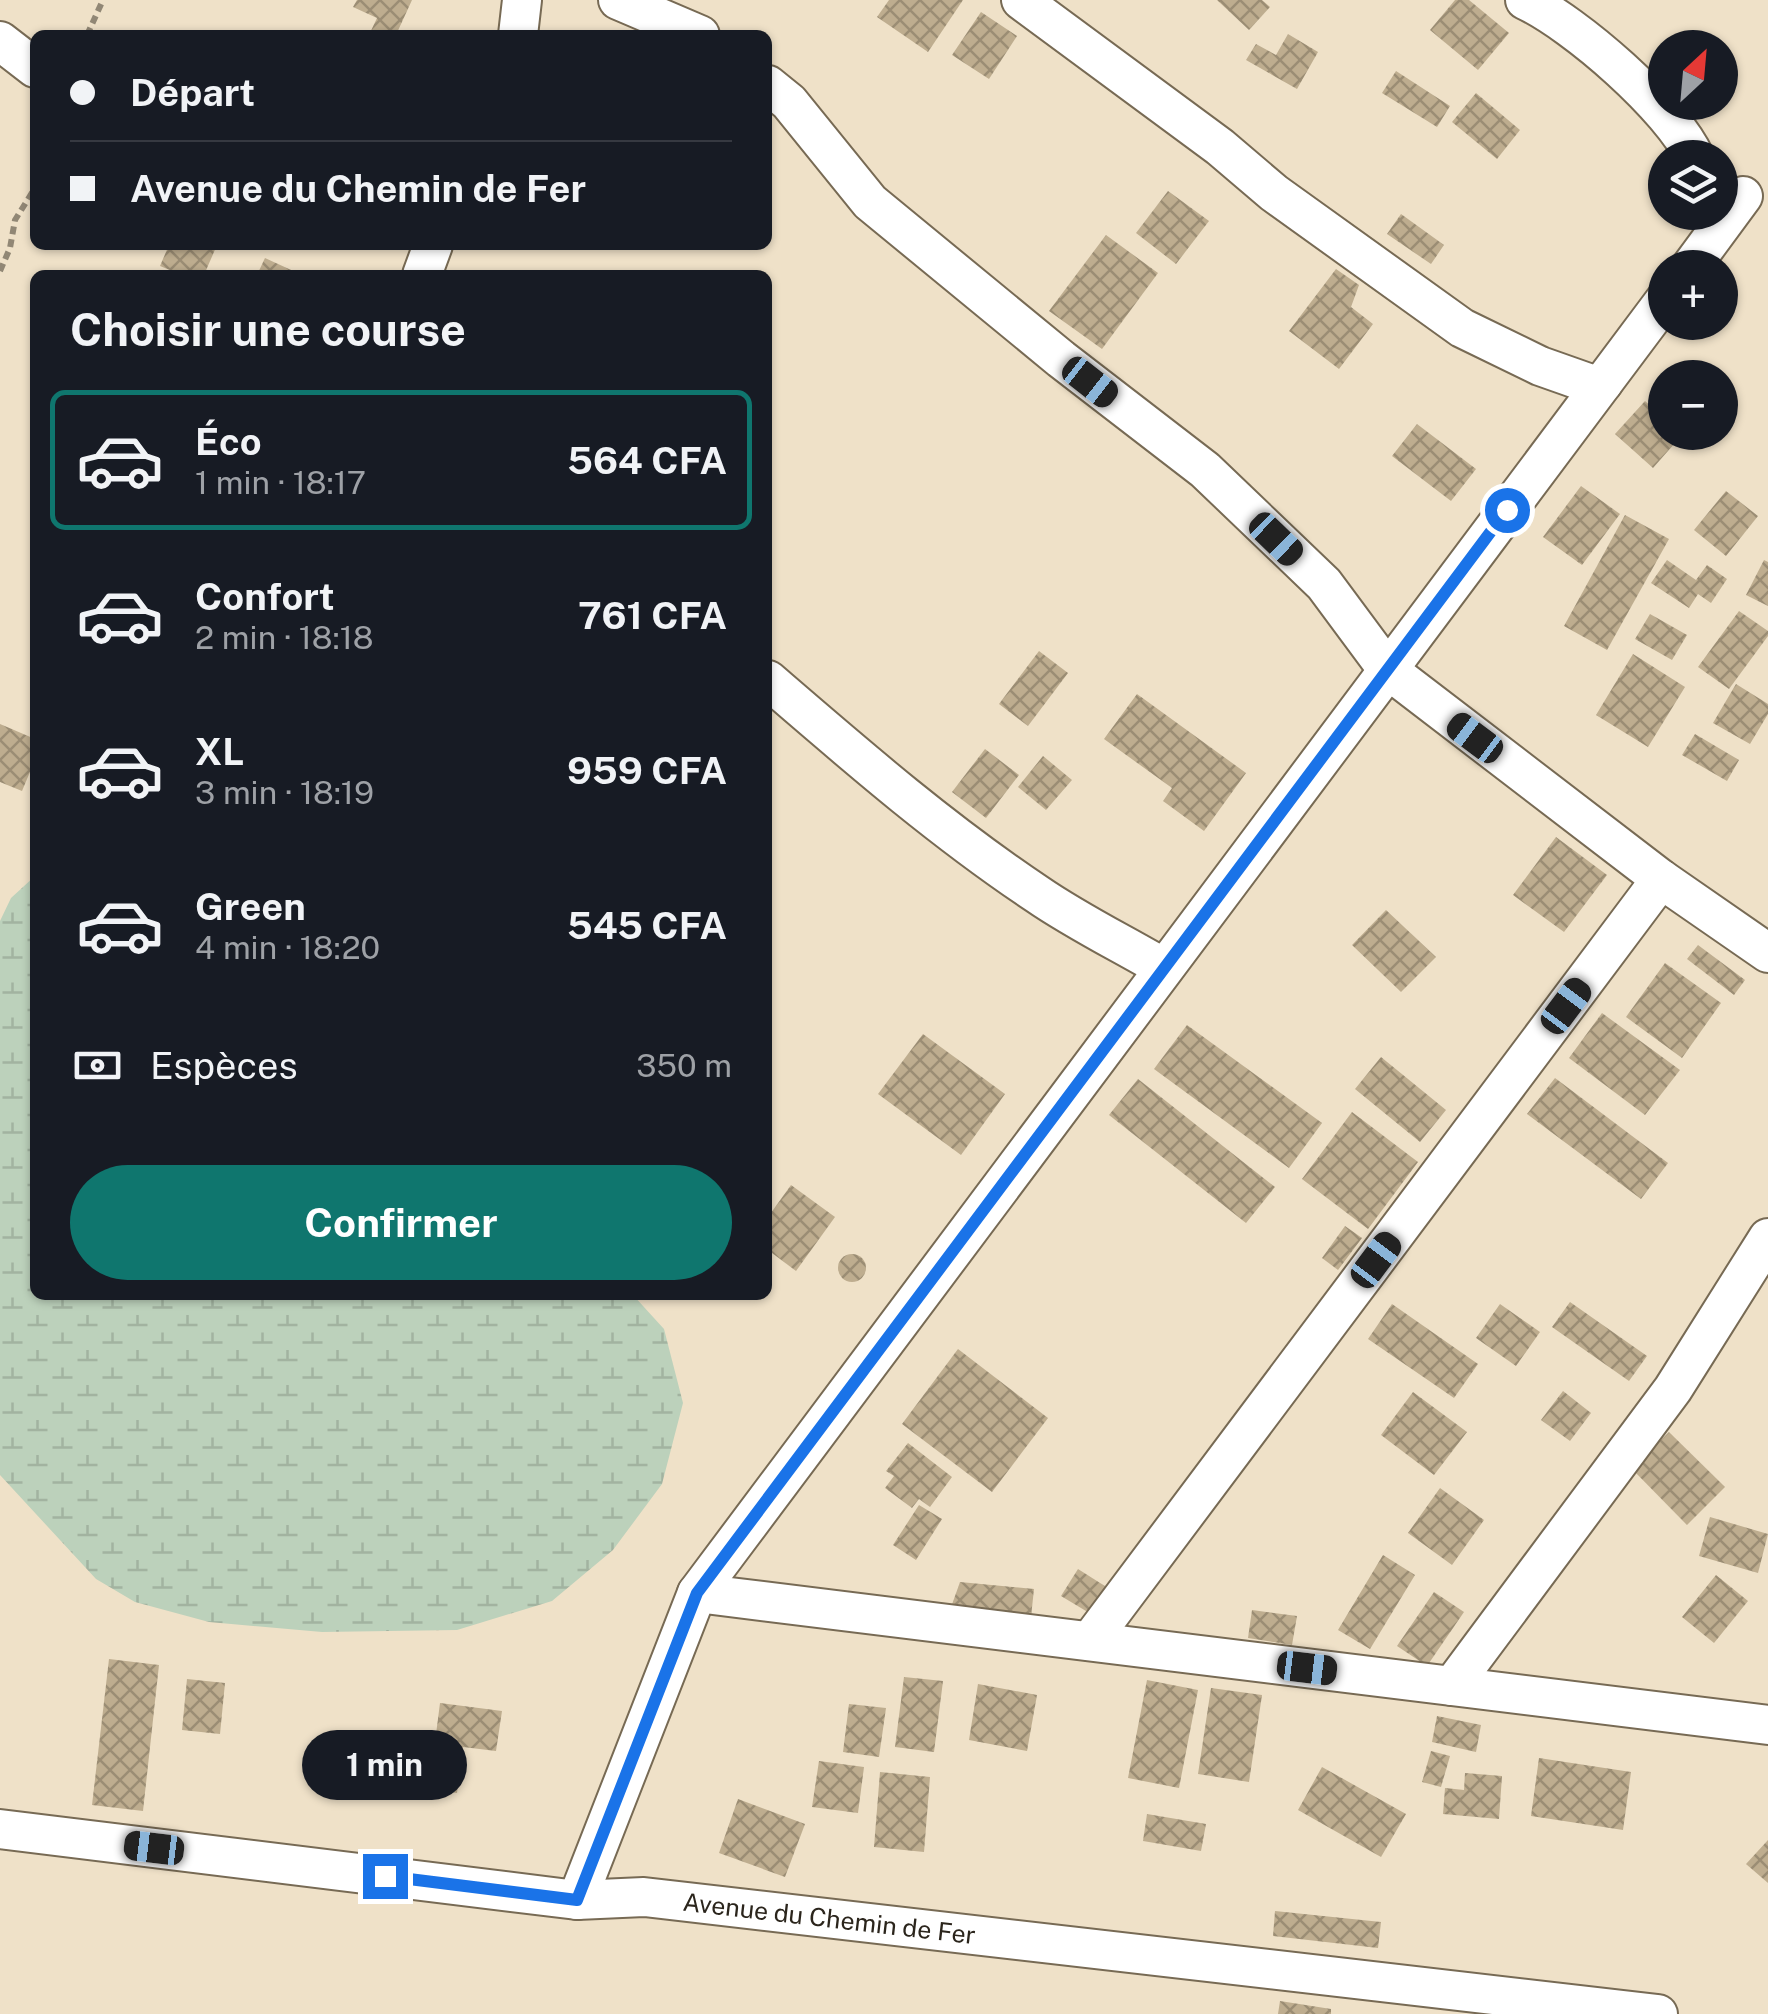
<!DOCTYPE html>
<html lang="fr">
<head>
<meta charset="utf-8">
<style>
  body { margin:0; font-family:"Public Sans",sans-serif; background:#20242c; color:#f1f3f6; height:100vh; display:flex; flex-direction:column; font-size:38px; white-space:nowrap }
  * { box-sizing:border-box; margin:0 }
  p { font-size:32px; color:#9ea1a6 }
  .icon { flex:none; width:55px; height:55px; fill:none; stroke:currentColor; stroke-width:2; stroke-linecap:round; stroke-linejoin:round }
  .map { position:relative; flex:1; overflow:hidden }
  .side { position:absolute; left:30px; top:270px; width:742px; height:1030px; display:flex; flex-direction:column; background:#171b24; border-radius:15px; box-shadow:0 2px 8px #0004 }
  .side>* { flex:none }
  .guide { position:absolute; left:30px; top:30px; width:742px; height:220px; border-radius:15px; box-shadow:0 2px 8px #0004; display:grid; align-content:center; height:220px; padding:0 40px; background:#171b24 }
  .needle { width:65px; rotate:26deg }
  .buttons { position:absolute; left:1648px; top:30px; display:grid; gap:20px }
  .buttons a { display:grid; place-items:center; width:90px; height:90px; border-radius:50%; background:#171b24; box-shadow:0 2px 8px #0004; font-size:50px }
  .end { position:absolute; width:45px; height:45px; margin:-22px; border:12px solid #1a73e8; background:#fff; box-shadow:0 0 0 5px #fff }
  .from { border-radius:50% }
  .bubble { position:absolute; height:70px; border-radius:35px; background:#171b24; box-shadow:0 2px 8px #0004; font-size:32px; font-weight:700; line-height:70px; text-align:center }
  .car { position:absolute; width:30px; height:60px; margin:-30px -15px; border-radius:12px; box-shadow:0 0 8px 2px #0007; background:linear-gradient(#222 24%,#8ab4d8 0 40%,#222 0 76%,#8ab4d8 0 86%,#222 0) }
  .guide b { display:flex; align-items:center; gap:35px; height:95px; font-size:38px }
  .guide b+b { border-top:2px solid #363941 }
  .guide i { width:25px; height:25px; background:#f1f3f6 }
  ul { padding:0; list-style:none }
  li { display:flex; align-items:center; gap:30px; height:140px; margin:0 20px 15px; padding:0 20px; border:5px solid transparent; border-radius:15px }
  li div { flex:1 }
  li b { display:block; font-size:38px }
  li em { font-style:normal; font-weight:700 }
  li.current { border-color:#0f766e }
  li>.icon { width:90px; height:90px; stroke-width:1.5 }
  h2 { padding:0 40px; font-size:45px; line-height:120px }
  .pay { display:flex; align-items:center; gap:25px; height:110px; padding:0 40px; font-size:38px }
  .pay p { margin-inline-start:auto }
  .action { display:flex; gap:20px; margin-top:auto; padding:20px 40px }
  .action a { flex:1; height:115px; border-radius:60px; background:#0f766e; color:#fff; font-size:40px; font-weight:700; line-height:115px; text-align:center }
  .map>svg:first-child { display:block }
  .wetland { fill:url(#wetland-marsh) }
  .building { fill:url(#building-cross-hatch) }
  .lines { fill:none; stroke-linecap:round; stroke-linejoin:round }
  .street-casing { stroke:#776a54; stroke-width:42 }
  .path { stroke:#918775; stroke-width:6; stroke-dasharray:8 5; stroke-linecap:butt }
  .street { stroke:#fff; stroke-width:38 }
  .route { stroke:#1a73e8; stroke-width:12 }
  .labels { text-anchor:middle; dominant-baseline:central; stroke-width:10; stroke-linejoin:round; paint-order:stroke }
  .street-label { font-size:25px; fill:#2b251c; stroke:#fdeed5 }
</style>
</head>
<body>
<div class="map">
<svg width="1768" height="2014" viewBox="0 0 1768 2014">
  <defs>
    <pattern id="wetland-marsh" width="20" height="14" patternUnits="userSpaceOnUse" patternTransform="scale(2.5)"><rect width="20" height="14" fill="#bcd1bb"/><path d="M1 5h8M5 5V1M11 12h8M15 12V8" fill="none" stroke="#a2b3a0"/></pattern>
    <pattern id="building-cross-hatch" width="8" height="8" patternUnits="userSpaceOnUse" patternTransform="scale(2.5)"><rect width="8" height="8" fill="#bead8f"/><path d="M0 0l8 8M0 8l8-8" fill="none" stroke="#9b8d74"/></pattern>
  </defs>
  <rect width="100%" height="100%" fill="#efe1c8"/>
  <path class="wetland" d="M35,876V1295H633L664,1329L683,1403L662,1484L613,1550L552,1601L457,1630L322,1632L209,1622L135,1602L96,1579L0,1475V921L11,898Z"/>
  <g class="building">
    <path d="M357,0H412L396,35H369L377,18L353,7Z"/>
    <path d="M889,0H963L928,52L877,17Z"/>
    <path d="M1217,0H1262L1270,7L1249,30Z"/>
    <path d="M1455,0H1469L1509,33L1478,70L1430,30Z"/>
    <path d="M981,12L1017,36L989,79L952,55Z"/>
    <path d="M1288,34L1318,52L1297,89L1246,60L1256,44L1276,55Z"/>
    <path d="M1396,71L1450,106L1437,127L1382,93Z"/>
    <path d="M1476,93L1520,130L1497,159L1452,122Z"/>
    <path d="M1168,191L1209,221L1176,264L1136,233Z"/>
    <path d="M1401,214L1444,245L1431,264L1387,234Z"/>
    <path d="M1106,235L1158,273L1102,349L1049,311Z"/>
    <path d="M169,245H217L204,275H182L160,266Z"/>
    <path d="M265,258L302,275H257Z"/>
    <path d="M1336,269L1359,285L1351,307L1373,324L1339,369L1289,331Z"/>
    <path d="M1645,401L1665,419V432L1682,435L1653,468L1615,434Z"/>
    <path d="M1417,424L1476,469L1451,501L1392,456Z"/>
    <path d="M1581,486L1620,514L1582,565L1543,537Z"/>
    <path d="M1726,491L1758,516L1726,556L1694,530Z"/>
    <path d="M1625,515L1669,539L1607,650L1564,626Z"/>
    <path d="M1667,560L1696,580L1707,565L1727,579L1711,603L1698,594L1689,608L1651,583Z"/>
    <path d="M1764,560L1768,562V606L1746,595Z"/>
    <path d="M1739,611L1768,631V636L1729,689L1698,667Z"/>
    <path d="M1650,614L1687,635L1672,660L1635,639Z"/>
    <path d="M1039,651L1068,673L1028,726L999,704Z"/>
    <path d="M1633,654L1685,687L1648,747L1596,715Z"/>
    <path d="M1736,684L1768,704V714L1750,744L1713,723Z"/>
    <path d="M1137,694L1246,773L1204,831L1163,801L1172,788L1104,739Z"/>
    <path d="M0,724L35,739V760L22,791L0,782Z"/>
    <path d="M1695,734L1739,760L1727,781L1682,755Z"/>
    <path d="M985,749L1019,775L986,818L952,792Z"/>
    <path d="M1043,756L1072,780L1046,810L1018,787Z"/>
    <path d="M1556,837L1607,875L1564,932L1513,895Z"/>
    <path d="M1386,910L1436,957L1401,992L1352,945Z"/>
    <path d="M1698,945L1745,980L1734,995L1687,959Z"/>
    <path d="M1665,963L1721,1003L1682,1058L1626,1017Z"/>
    <path d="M1602,1013L1680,1070L1645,1115L1569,1058Z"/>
    <path d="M1187,1025L1322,1123L1289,1168L1154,1069Z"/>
    <path d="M923,1034L1005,1094L961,1155L878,1094Z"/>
    <path d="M1381,1057L1446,1110L1420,1142L1355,1089Z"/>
    <path d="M1555,1078L1668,1163L1641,1199L1527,1114Z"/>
    <path d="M1138,1079L1275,1187L1246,1223L1109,1115Z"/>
    <path d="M1352,1112L1418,1162L1368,1229L1302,1179Z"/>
    <path d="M791,1185L835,1217L796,1271L768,1250V1217Z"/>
    <path d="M1345,1226L1362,1238L1338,1270L1322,1258Z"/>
    <circle cx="852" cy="1268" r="14"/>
    <path d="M1570,1302L1647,1356L1629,1381L1552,1327Z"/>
    <path d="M1392,1304L1478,1364L1454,1398L1368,1339Z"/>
    <path d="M1500,1304L1540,1332L1516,1366L1476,1338Z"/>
    <path d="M958,1349L1048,1418L992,1492L902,1424Z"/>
    <path d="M1563,1391L1591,1413L1570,1441L1541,1420Z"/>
    <path d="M1413,1392L1467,1432L1434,1475L1381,1435Z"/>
    <path d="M1669,1432L1725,1487L1687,1525L1632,1469Z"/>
    <path d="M908,1443L952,1477L930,1507L919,1499L912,1508L885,1488L894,1476L886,1471Z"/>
    <path d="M1440,1488L1484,1520L1452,1565L1408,1533Z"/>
    <path d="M919,1505L942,1519L916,1560L893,1545Z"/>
    <path d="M1710,1517L1768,1534L1758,1573L1699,1556Z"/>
    <path d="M1383,1555L1415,1575L1370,1649L1338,1630Z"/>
    <path d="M1078,1569L1108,1588L1091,1614L1061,1596Z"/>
    <path d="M1716,1575L1748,1601L1714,1643L1682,1617Z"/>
    <path d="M960,1582L1034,1589L1031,1617L950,1610Z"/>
    <path d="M1434,1592L1464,1612L1427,1666L1397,1646Z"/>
    <path d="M1252,1610L1297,1616L1292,1645L1248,1638Z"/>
    <path d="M109,1659L159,1665L143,1811L92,1805Z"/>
    <path d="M904,1677L943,1681L934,1752L895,1747Z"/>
    <path d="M187,1679L225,1683L220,1734L182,1730Z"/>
    <path d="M1147,1680L1198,1690L1179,1788L1128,1778Z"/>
    <path d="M978,1684L1037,1695L1027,1751L969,1740Z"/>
    <path d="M1211,1688L1262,1695L1249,1782L1198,1774Z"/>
    <path d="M440,1703L502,1711L496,1751L463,1747L457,1793L429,1789Z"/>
    <path d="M849,1704L886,1708L879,1757L843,1752Z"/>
    <path d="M1437,1716L1481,1725L1476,1752L1432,1742Z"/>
    <path d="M1431,1751L1450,1756L1441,1787L1422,1782Z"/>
    <path d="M1539,1758L1631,1772L1623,1830L1531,1816Z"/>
    <path d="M819,1761L864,1767L858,1813L812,1807Z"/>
    <path d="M1322,1767L1406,1814L1381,1857L1298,1810Z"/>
    <path d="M880,1772L930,1777L924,1852L874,1847Z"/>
    <path d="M1465,1773L1502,1776L1499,1819L1443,1814L1445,1788L1464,1790Z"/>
    <path d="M738,1799L805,1824L785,1877L719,1853Z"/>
    <path d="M1147,1814L1206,1824L1201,1851L1143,1841Z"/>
    <path d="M1768,1840V1883L1746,1864Z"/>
    <path d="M1275,1911L1381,1922L1378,1948L1273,1936Z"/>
    <path d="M1280,2001L1331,2009V2014H1278Z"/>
  </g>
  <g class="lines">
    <defs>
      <g id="street">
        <path d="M618,0L700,35"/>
        <path d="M1021,0L1220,147L1274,193L1462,328L1540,366L1591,384L1603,383"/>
        <path d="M1525,0C1576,24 1671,107 1695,158"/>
        <path d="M518,35L522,0"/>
        <path d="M0,41L35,68"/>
        <path d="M768,85L789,102L870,202L1061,359L1205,470L1324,584L1387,669L1661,879L1768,953"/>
        <path d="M1690,268L1743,196"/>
        <path d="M422,275L433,245"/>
        <path d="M768,680C855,755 941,830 1037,894C1076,921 1121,943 1162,967"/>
        <path d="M697,1593L1768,1725"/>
        <path d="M1090,1641L1661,879"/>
        <path d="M1452,1686L1673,1389L1768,1238"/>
        <path id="s1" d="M0,1829L577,1900L644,1897L1658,2014"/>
        <path d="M577,1900L697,1593L1665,300"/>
      </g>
    </defs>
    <use href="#street" class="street-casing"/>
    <g class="path">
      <path d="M87,35L103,0"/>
      <path d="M0,271L10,248L15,220L35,188"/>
    </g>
    <use href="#street" class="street"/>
  </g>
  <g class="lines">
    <path class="route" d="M385,1876L577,1900L697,1593L1507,510"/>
  </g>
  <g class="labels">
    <g class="street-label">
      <text stroke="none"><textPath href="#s1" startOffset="835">Avenue du Chemin de Fer</textPath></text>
    </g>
  </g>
</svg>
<div class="buttons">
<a><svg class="needle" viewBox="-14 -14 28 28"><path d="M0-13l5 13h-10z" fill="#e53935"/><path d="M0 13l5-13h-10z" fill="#9ea1a6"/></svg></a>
<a><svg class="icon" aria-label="layers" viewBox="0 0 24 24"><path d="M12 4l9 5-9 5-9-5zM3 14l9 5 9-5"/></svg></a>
<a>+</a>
<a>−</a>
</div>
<i class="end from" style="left:1507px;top:510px"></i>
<i class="end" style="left:385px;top:1876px"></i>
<div class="bubble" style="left:302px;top:1730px;width:165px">1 min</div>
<i class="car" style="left:1090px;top:382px;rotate:128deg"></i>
<i class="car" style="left:1276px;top:539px;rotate:134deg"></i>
<i class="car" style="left:1475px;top:738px;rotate:307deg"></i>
<i class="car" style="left:1566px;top:1006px;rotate:37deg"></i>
<i class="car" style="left:1376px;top:1260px;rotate:37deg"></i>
<i class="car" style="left:1307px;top:1668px;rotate:97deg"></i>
<i class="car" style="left:154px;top:1848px;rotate:277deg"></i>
<div class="guide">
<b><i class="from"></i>Départ</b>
<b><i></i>Avenue du Chemin de Fer</b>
</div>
<section class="side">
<h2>Choisir une course</h2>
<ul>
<li class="current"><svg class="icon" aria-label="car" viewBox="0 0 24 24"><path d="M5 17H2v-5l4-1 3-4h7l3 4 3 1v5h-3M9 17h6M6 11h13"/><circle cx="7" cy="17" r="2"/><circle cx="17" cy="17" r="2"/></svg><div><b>Éco</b><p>1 min · 18:17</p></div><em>564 CFA</em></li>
<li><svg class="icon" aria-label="car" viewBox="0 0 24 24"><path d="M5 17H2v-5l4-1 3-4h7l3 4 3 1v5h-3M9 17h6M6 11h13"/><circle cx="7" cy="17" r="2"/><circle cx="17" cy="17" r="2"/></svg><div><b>Confort</b><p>2 min · 18:18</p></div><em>761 CFA</em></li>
<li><svg class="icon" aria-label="car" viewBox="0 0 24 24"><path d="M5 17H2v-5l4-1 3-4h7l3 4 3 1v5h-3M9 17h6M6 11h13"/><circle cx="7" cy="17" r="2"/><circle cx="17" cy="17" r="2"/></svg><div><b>XL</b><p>3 min · 18:19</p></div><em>959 CFA</em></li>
<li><svg class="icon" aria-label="car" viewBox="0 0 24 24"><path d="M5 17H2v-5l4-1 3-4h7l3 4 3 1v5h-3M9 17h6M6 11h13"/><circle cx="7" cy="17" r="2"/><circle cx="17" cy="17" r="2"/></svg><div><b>Green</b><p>4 min · 18:20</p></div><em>545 CFA</em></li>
</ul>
<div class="pay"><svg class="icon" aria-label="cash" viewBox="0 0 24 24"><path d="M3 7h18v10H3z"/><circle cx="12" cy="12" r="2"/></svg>Espèces<p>350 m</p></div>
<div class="action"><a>Confirmer</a></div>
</section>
</div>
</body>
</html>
